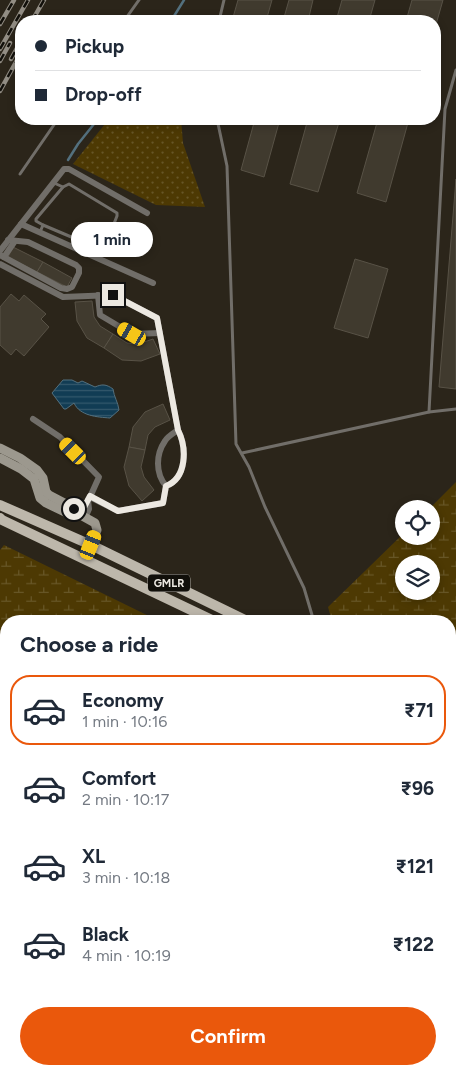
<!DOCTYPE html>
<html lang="en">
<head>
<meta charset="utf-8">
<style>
  body { margin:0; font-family:Figtree,sans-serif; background:#f2f2f3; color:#1f2937; height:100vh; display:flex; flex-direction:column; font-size:19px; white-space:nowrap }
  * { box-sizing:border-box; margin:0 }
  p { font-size:16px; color:#747a83 }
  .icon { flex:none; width:28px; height:28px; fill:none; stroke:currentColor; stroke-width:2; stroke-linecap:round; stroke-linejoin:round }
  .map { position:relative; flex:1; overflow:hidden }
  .sheet { position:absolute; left:0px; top:615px; width:456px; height:460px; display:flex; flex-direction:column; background:#fff; border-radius:20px 20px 0 0; box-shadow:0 2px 8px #0003 }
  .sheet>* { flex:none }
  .banner { position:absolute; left:15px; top:15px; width:426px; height:110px; border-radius:20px; box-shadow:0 2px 8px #0003; display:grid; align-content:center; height:110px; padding:0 20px; background:#fff }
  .tools { position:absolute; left:395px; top:500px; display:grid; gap:10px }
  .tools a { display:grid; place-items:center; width:45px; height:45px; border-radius:50%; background:#fff; box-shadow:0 2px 8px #0003; font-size:25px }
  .end { position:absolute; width:22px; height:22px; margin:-11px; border:6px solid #ece8e1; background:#111; box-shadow:0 0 0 2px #111 }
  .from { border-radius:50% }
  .bubble { position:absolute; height:35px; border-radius:18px; background:#fff; box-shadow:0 2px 8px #0003; font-size:16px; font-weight:700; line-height:35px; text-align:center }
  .car { position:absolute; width:15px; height:30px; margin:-15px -8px; border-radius:6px; box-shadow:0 0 4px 1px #0007; background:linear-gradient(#f5c518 24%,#345 0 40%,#f5c518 0 76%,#345 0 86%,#f5c518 0) }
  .banner b { display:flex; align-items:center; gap:18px; height:48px; font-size:19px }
  .banner b+b { border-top:1px solid #e0e1e3 }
  .banner i { width:12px; height:12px; background:#1f2937 }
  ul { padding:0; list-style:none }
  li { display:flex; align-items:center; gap:15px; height:70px; margin:0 10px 8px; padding:0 10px; border:2px solid transparent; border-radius:20px }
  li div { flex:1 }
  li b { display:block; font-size:19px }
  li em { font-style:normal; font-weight:700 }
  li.current { border-color:#ea580c }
  li>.icon { width:45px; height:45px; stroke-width:1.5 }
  h2 { padding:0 20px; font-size:22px; line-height:60px }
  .button { display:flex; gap:10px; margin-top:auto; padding:10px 20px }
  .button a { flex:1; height:58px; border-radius:30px; background:#ea580c; color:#fff; font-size:20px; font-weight:700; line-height:58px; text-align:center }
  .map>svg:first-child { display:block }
  .wetland { fill:url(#wetland-marsh); fill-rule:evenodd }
  .park { fill:url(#park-dots) }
  .water { fill:url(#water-rules); stroke:#53707e }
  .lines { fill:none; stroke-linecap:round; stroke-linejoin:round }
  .stream { stroke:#53707e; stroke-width:2.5 }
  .building { fill:#403a2e; stroke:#585246 }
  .path { stroke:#8e8980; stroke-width:1; stroke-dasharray:5 2.5; stroke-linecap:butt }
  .lane { stroke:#716e69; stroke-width:3 }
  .street { stroke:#716e69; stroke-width:6 }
  .secondary { stroke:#9c988e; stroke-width:9 }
  .primary { stroke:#bdb7ab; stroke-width:10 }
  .rail-casing { stroke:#928d84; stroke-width:4.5 }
  .rail { stroke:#110f0a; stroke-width:2.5; stroke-dasharray:8; stroke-linecap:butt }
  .route { stroke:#ece8e1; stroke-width:6 }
  .labels { text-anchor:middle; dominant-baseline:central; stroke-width:4; stroke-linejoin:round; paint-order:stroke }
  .shield { fill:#110f0a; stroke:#aaa7a0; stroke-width:1 }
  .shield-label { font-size:11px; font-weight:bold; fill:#ece8e1 }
</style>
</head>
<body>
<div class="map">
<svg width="456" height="1075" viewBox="0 0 456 1075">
  <defs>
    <pattern id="wetland-marsh" width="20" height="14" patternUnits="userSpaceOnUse" patternTransform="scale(1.25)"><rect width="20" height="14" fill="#4d3903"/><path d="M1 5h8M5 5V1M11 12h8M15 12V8" fill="none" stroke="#675627"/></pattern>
    <pattern id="park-dots" width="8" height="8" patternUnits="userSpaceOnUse" patternTransform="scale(1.25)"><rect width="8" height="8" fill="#4d3903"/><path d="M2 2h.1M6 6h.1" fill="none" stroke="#675627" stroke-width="1.8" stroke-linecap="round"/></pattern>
    <pattern id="water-rules" width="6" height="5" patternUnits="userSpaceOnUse" patternTransform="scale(1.25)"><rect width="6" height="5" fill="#113c54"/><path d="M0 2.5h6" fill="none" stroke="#34586c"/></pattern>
  </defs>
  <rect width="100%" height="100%" fill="#2b251a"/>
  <g class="wetland">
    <path d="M456,482V709L450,706V621H332L328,607L404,533V536H431V509H429ZM404,564H431V591H404Z"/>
    <path d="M4,545L159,621H6V673L0,665V550Z"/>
    <path d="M0,732L6,736V804L0,799Z"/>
    <path d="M450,759L456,761V1069L450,1057Z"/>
    <path d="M0,822L6,826V1069H276L281,1075H0Z"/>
    <path d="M298,1069H336L337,1075H302Z"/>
  </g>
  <path class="park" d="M109,119H181L183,143L205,207L156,205L73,164Z"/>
  <g class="water">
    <path d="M63,380H72L78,383L82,381L95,387C102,384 106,384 113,389C114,397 118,402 119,410L110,418C97,417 80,416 74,403L66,409H64L52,393Z"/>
    <path d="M0,1042L6,1045V1069H59L70,1075H0Z"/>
  </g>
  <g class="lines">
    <g class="stream">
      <path d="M171,21L184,0"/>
      <path d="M68,160L78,144L98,119"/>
    </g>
  </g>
  <g class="building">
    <path d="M238,0H272L266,21H232Z"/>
    <path d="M289,0H313L308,21H283Z"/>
    <path d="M342,0H375L369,21H336Z"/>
    <path d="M412,0H443L435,28V21H406Z"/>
    <path d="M255,119H280L264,177L241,170Z"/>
    <path d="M308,119H340L318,192L290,184Z"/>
    <path d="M378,119H409L386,202L357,193Z"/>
    <path d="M456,179V389L439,387Z"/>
    <path d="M13,247L43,262L37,272L8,257Z"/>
    <path d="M355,259L388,269L368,338L334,328Z"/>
    <path d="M43,262L72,278L67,287L37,272Z"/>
    <path d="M11,294L19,301L24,295L46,314L41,319L49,327L24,356L16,349L11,355L0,345V307Z"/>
    <path d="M92,301L94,317L100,326L113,334L104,348L87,338L77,321L75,302Z"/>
    <path d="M113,334L127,343L138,344L153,339L160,354L141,361L122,360L104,348Z"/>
    <path d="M163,404L170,420L155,427L148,435L145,450L129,447L133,427L145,412Z"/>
    <path d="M129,447L145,450L141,467L144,477L154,490L142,501L129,486L124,467Z"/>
  </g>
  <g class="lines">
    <g class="path">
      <path d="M0,683L6,687"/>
      <path d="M0,809L6,813"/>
      <path d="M93,1069L105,1075"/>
      <path d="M386,1069L389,1075"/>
    </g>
    <g class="lane">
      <path d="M124,21L139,0"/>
      <path d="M219,21L224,0"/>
      <path d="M217,119L227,166L236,444L249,467L265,507L304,588L312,615V621"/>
      <path d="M20,174L58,119"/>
      <path d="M43,225L36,221V219L63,187"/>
      <path d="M40,232L43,225L102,250L104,249L117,216V213L69,184L63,187L54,183"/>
      <path d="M429,412L445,109L456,70"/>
      <path d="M242,453L429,412L456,409"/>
      <path d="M292,1069L296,1075"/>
    </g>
    <g class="street">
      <path d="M21,224L153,283"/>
      <path d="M0,251L64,169H69L147,213"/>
      <path d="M0,255L61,288L67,289L72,287L79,273V268L76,265L28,242L8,240"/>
      <path d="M4,257L15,241"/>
      <path d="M0,264L63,297L113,295L157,318L178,430C187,448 187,478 166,486"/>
      <path d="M98,295L100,315L132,334L160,333"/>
      <path d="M33,419L60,437L99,477L90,497"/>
      <path d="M80,515L90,497L118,511L163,503L166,486C155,473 156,454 165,441C168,436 174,433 178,430"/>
      <path d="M85,518L89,509L88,500"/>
    </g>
    <g class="secondary">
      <path d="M0,448L20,458L37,470L43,478L46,492L49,495L70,506L77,513L95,523L97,530L91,545"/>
      <path d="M0,458L21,469L34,479L40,498L46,503L71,515L77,513"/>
    </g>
    <g class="primary">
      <path d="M0,505L91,545L247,621"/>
      <path d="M0,518L2,520L214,621"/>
      <path d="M450,720L456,723"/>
      <path d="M450,736L456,739"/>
    </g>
    <defs>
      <g id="rail">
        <path d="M32,21L44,0"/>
        <path d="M0,24L14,0"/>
        <path d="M0,49L28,0"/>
        <path d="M11,59L21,41"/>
        <path d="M0,61L10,43"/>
        <path d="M0,91L21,53"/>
      </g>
    </defs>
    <use href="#rail" class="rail-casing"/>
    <use href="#rail" class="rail"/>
  </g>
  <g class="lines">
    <path class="route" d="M74,509L76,513L80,515L90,496L118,511L163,503L166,486C187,478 187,448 178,430L157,318L113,295"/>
  </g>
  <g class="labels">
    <rect class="shield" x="148" y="574.5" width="42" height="17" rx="4"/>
    <g class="shield-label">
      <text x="169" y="583">GMLR</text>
    </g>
  </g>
</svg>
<div class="tools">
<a><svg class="icon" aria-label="locate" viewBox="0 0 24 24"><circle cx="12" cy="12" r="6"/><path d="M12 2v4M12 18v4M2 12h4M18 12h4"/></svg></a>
<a><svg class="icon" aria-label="layers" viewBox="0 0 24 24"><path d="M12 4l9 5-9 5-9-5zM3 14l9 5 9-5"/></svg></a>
</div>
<i class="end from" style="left:74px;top:509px"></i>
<i class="end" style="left:113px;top:295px"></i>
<div class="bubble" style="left:71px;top:222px;width:82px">1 min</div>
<i class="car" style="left:132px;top:334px;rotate:300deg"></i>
<i class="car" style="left:73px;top:451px;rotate:315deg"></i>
<i class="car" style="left:91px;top:545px;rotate:22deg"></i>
<div class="banner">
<b><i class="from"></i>Pickup</b>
<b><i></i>Drop-off</b>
</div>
<section class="sheet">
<h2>Choose a ride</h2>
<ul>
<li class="current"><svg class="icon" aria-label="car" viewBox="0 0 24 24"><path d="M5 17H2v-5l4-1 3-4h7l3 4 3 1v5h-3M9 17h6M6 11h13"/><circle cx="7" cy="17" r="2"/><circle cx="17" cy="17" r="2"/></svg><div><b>Economy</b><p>1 min · 10:16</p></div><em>₹71</em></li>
<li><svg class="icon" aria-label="car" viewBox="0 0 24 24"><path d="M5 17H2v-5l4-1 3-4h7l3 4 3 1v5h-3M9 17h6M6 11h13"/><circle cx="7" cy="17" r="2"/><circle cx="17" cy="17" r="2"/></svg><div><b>Comfort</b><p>2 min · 10:17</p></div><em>₹96</em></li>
<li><svg class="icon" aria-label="car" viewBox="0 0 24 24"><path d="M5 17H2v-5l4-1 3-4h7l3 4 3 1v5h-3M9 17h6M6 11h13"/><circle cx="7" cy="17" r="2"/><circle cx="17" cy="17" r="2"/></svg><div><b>XL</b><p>3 min · 10:18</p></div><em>₹121</em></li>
<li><svg class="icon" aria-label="car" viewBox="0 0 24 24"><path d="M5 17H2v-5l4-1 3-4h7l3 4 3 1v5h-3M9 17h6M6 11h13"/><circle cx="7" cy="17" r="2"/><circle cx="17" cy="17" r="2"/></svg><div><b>Black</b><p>4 min · 10:19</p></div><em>₹122</em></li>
</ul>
<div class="button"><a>Confirm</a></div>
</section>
</div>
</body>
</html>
